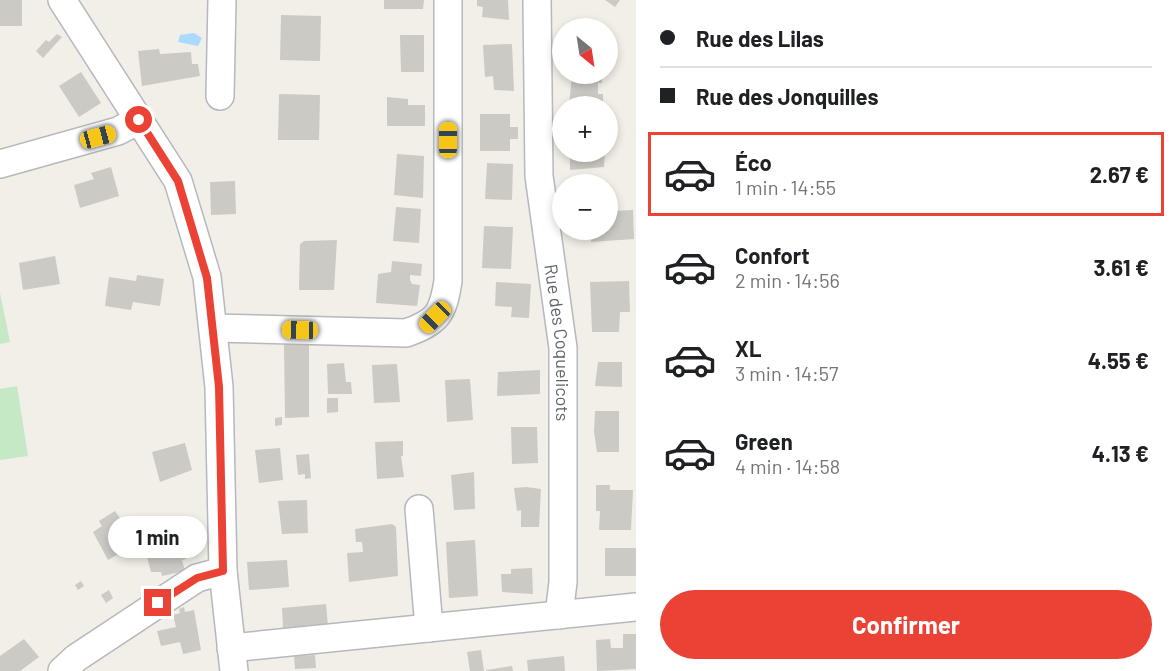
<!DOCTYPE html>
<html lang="fr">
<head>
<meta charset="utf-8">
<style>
  body { margin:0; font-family:Barlow,sans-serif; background:#f6f6f6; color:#202124; height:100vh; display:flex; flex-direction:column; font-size:22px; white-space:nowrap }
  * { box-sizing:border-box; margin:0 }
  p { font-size:20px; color:#757577 }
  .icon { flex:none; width:33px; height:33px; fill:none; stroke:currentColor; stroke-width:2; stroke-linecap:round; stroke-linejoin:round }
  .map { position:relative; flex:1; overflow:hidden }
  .side { display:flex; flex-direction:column; background:#fff; width:540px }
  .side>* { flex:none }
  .top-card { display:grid; align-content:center; height:132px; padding:0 24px; background:#fff }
  .needle { width:39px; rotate:150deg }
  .controls { position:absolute; left:552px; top:18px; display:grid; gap:12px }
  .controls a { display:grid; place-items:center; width:66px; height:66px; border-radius:50%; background:#fff; box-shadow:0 3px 9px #0003; font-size:30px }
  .end { position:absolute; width:27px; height:27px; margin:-14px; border:8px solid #ea4335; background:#fff; box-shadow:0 0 0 3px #fff }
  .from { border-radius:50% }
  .bubble { position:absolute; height:42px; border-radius:21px; background:#fff; box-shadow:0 3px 9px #0003; font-size:20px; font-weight:700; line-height:42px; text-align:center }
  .car { position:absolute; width:18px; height:36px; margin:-18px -9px; border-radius:8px; box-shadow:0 0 4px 2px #0007; background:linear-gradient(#f5c518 24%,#345 0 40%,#f5c518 0 76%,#345 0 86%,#f5c518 0) }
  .top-card b { display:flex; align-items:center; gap:21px; height:57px; font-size:22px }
  .top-card b+b { border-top:2px solid #e0e0e0 }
  .top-card i { width:15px; height:15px; background:#202124 }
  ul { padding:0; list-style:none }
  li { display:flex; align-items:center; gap:18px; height:84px; margin:0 12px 9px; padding:0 12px; border:3px solid transparent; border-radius:0px }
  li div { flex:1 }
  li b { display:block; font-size:22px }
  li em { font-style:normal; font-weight:700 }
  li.on { border-color:#ea4335 }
  li>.icon { width:54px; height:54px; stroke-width:1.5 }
  .button { display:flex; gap:12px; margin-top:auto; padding:12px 24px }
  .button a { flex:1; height:69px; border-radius:36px; background:#ea4335; color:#fff; font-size:24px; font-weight:700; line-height:69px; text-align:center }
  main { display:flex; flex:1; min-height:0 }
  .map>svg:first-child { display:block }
  .green { fill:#c5e8c5 }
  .water { fill:#aadaff }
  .building { fill:#cccac5 }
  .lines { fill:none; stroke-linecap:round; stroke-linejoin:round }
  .minor-casing { stroke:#b5b8bc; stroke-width:30 }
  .minor { stroke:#fff; stroke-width:27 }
  .route { stroke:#ea4335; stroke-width:8 }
  .labels { text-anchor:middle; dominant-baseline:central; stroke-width:6; stroke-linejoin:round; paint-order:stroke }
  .street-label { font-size:18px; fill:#5f6368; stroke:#fff }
</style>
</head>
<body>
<main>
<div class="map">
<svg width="636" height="671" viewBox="0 0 636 671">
  <rect width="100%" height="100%" fill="#f1efe8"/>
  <g class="green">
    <path d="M0,293L10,342L0,344Z"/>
    <path d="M17,386L28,456L0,460V389Z"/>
  </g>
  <path class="water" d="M194,33L202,38L198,46L178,42L180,35Z"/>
  <g class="building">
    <rect x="0" y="0" width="22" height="26"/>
    <path d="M384,0H424L423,9H384Z"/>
    <path d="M477,0H508L509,20L482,17L483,7L477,6Z"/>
    <path d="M605,0H620L615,7Z"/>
    <path d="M281,15L321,16L320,61L280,60Z"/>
    <path d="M57,34L62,37L43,58L36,51L46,40L49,42Z"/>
    <path d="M400,35H424V72H401Z"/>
    <path d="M512,44L514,91L494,90L493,76L485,77L483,45Z"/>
    <path d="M159,49L160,54L191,52L192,64H198L200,76L142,86L138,51Z"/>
    <path d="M81,72L101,103L79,117L59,86Z"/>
    <path d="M572,74H602V83H598V94H603V106H569Z"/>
    <path d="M279,94L320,95L319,140H278Z"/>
    <path d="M387,97L408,99V105H425V126H387Z"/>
    <path d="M480,114H510V127H518V139H510V151H480Z"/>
    <path d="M570,152H605L604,167L570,170Z"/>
    <path d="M397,154L424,156L423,198L394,195Z"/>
    <path d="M487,163L513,164L512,200L485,199Z"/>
    <path d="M111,167L119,196L80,208L74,185L94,179L91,173Z"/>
    <path d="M235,181L236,214L211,215L210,182Z"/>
    <path d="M614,197V211L633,210L634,239L591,242V237L578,238L577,230H608V198Z"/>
    <path d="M396,207L421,209L419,243L393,241Z"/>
    <path d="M484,226L513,227L511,269L482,268Z"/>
    <path d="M337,240L334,290H299L300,244L304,241Z"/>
    <path d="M55,256L60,284L23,290L19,263Z"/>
    <path d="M392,261L422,264L421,276L410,275V280L412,284L420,285L417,306L376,303L378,274L391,272Z"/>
    <path d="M137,275L164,279L160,306L133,302L131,310L105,306L109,277L136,281Z"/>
    <path d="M629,281L630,312H620L619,332H592L590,282Z"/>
    <path d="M496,282L531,284L529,318L511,317L512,307L495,306Z"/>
    <path d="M284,344H309V417L285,418Z"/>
    <path d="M598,362H622V387L595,386Z"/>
    <path d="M344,363L346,382H351L352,394H328L327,364Z"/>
    <path d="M397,364L400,402L374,403L372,365Z"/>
    <path d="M540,370V394L497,396L498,372Z"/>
    <path d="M470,379L473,420L447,422L445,380Z"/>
    <path d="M327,398H338V412L327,413Z"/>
    <path d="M595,411H619V452H597L594,432Z"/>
    <path d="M282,417V425L275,426V418Z"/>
    <path d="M511,427H537L538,463L512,464Z"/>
    <path d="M403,441V456H401L404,477L377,479L375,442Z"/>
    <path d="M185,443L192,470L160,482L152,452Z"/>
    <path d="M280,448L283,480L259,483L255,450Z"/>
    <path d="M309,454L311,478L305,479V474L298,475L296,455Z"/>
    <path d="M474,472L475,509L454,510L451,475Z"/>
    <path d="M596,485H610V490H633L631,530H599L600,511H596Z"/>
    <path d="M526,487L541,489L539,527H521V510L517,511L514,488Z"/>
    <path d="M307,500L308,533L282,534L278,501Z"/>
    <path d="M115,511L137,543L108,560L93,532L102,526L99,521Z"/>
    <path d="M392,524L396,527L398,576L349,582L347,553L363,552L362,542H356L355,529Z"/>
    <path d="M187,534L188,544L184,545L186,559L182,560L185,571L162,576L161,572H151L147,557L156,553L154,542Z"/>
    <path d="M475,540L478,596L449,598L446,542Z"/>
    <rect x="605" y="548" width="31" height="28"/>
    <path d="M287,560L289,587L249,590L247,562Z"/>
    <path d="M532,568L533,594L502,592L501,574H511V569Z"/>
    <path d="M81,581L84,586L78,590L75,585Z"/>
    <path d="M109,590L113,598L106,603L101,595Z"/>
    <path d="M326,604L328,626L283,628L282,608Z"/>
    <path d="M184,607L185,612L194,610L201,650L183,654L180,642L161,646L157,631L176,627L173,615L180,613L179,609Z"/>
    <path d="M623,634H636V669L597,671L596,640L610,639L611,648H623Z"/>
    <path d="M24,639L39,657L20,671H0V656Z"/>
    <path d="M481,650L484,671H470L467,652Z"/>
    <path d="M315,655L316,668L295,669L294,656Z"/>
    <path d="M564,656L565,671H528L527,660Z"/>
    <path d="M512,666L513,671H486V670Z"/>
  </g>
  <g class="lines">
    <defs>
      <g id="minor">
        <path d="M62,0L178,181L207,277L219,387L223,571L234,671"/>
        <path id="s1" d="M537,0L539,176L563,348V582L559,615"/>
        <path d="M220,96L222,0"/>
        <path d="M0,164L118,131L139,120"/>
        <path d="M213,328L406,333C438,322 443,313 448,281V0"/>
        <path d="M419,509L429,628"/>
        <path d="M231,648L636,607"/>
        <path d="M62,671L76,658L197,578L223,571"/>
      </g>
    </defs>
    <use href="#minor" class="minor-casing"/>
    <use href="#minor" class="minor"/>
  </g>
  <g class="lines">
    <path class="route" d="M139,120L178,181L207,278L219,387L223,571L197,578L158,603"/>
  </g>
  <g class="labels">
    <g class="street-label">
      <text stroke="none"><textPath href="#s1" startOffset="344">Rue des Coquelicots</textPath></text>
    </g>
  </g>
</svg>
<div class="controls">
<a><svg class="needle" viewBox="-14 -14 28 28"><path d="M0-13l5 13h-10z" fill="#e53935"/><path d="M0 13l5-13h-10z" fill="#757577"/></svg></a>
<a>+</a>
<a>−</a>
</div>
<i class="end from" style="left:139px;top:120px"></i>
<i class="end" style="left:158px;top:603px"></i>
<div class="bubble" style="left:108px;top:516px;width:99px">1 min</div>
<i class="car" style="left:98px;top:137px;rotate:75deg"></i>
<i class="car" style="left:448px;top:140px;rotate:0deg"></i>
<i class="car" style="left:435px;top:317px;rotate:225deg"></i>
<i class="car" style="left:300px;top:330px;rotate:271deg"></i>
</div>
<section class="side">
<div class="top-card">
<b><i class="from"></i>Rue des Lilas</b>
<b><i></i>Rue des Jonquilles</b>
</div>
<ul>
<li class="on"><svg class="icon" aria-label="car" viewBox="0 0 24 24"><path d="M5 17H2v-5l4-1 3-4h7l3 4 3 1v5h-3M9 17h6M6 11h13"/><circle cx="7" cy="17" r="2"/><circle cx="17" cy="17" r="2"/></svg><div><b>Éco</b><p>1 min · 14:55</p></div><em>2.67 €</em></li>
<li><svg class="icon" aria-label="car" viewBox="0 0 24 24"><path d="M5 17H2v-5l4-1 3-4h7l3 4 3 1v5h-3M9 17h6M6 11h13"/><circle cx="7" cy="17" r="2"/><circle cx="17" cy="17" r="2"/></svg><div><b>Confort</b><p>2 min · 14:56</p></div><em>3.61 €</em></li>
<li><svg class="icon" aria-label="car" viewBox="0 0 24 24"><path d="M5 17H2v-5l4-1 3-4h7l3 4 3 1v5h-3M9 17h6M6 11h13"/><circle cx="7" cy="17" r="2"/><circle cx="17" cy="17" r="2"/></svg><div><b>XL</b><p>3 min · 14:57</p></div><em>4.55 €</em></li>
<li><svg class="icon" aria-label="car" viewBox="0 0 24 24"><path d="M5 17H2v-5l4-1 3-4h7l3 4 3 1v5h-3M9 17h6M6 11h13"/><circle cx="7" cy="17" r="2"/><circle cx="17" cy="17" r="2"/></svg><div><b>Green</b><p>4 min · 14:58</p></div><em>4.13 €</em></li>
</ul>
<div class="button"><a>Confirmer</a></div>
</section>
</main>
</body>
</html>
